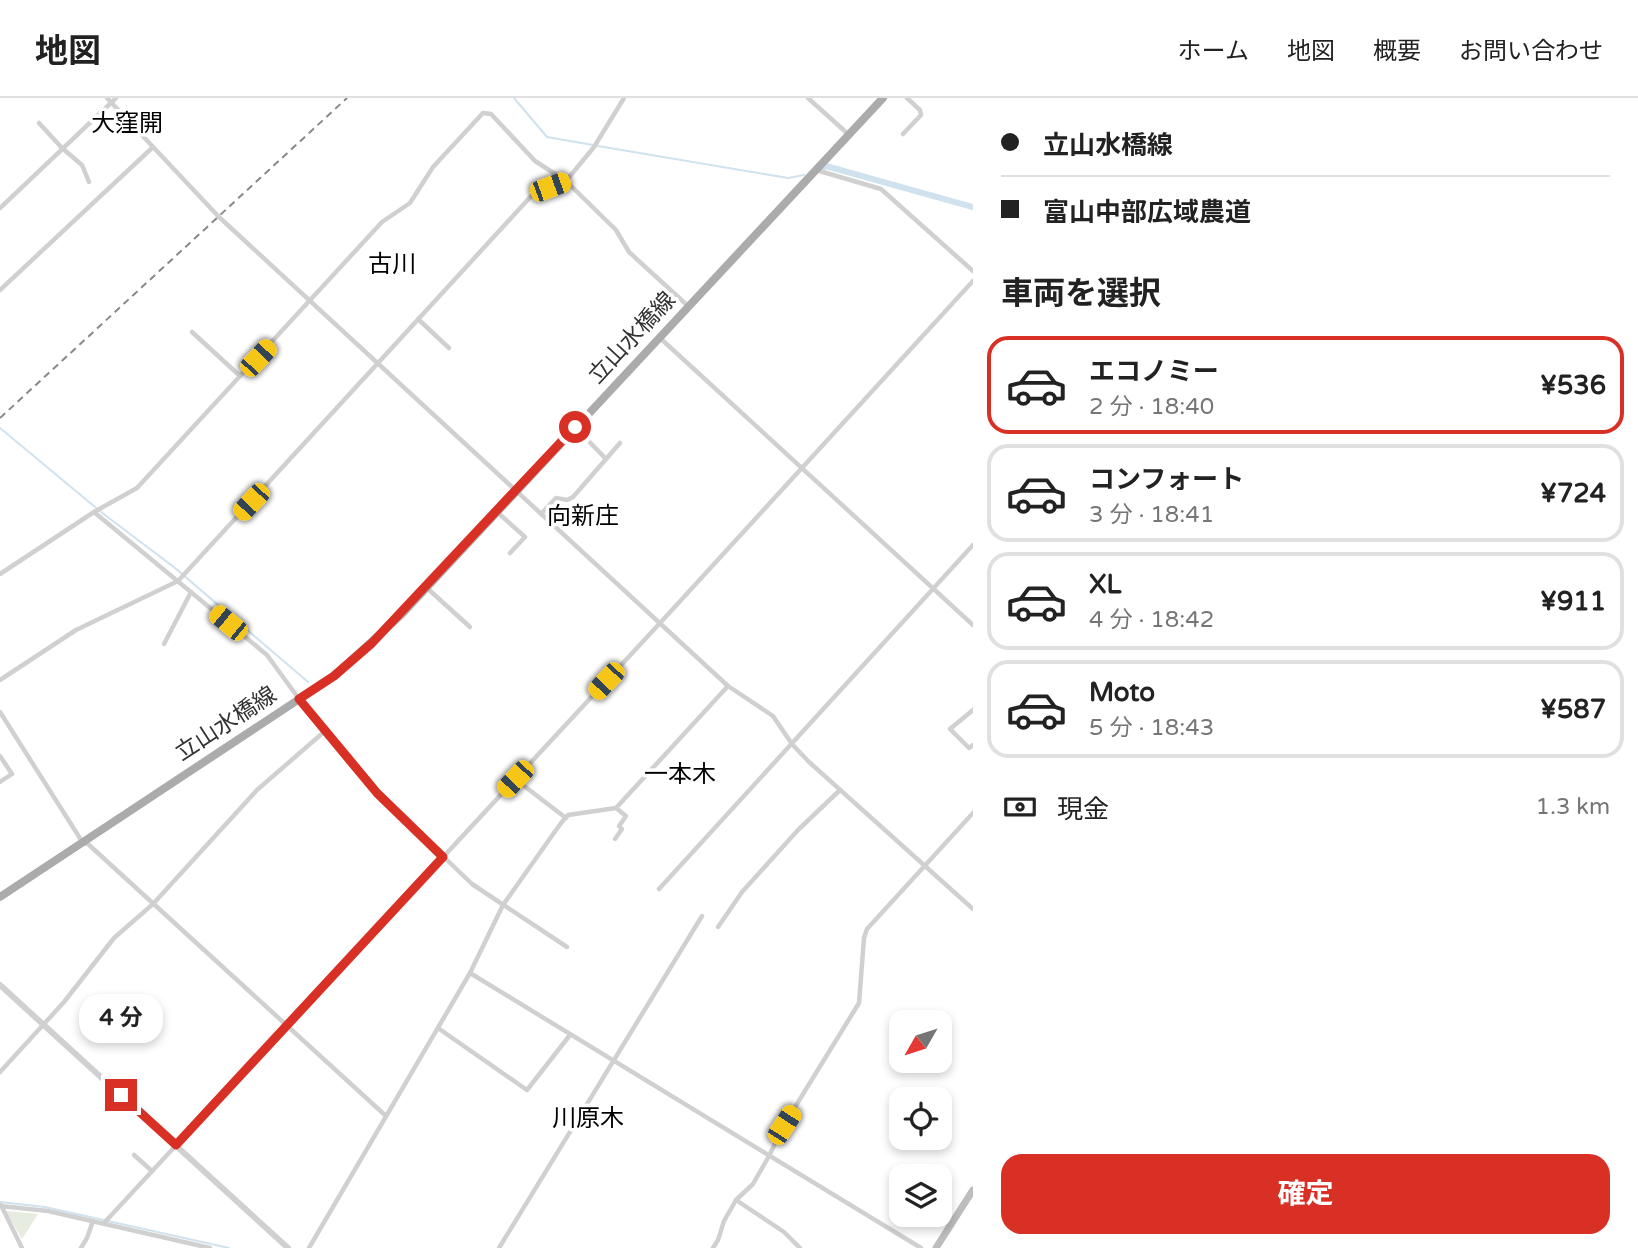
<!DOCTYPE html>
<html lang="ja">
<head>
<meta charset="utf-8">
<style>
  body { margin:0; font-family:"Varela Round","Noto Sans JP",sans-serif; background:#f6f6f6; color:#222; height:100vh; display:flex; flex-direction:column; font-size:26px; white-space:nowrap }
  * { box-sizing:border-box; margin:0 }
  p { font-size:23px; color:#767676 }
  .icon { flex:none; width:38px; height:38px; fill:none; stroke:currentColor; stroke-width:2; stroke-linecap:round; stroke-linejoin:round }
  .map { position:relative; flex:1; overflow:hidden }
  .drawer { display:flex; flex-direction:column; background:#fff; width:665px }
  .drawer>* { flex:none }
  .banner { display:grid; align-content:center; height:154px; padding:0 28px; background:#fff }
  .needle { width:46px; rotate:231deg }
  .tools { position:absolute; left:889px; top:912px; display:grid; gap:14px }
  .tools a { display:grid; place-items:center; width:63px; height:63px; border-radius:14px; background:#fff; box-shadow:0 4px 10px #0003; font-size:35px }
  .end { position:absolute; width:32px; height:32px; margin:-16px; border:9px solid #d93025; background:#fff; box-shadow:0 0 0 4px #fff }
  .from { border-radius:50% }
  .bubble { position:absolute; height:49px; border-radius:21px; background:#fff; box-shadow:0 4px 10px #0003; font-size:23px; font-weight:700; line-height:49px; text-align:center }
  .car { position:absolute; width:21px; height:42px; margin:-21px -10px; border-radius:9px; box-shadow:0 0 5px 2px #0007; background:linear-gradient(#f5c518 24%,#345 0 40%,#f5c518 0 76%,#345 0 86%,#f5c518 0) }
  .banner b { display:flex; align-items:center; gap:24px; height:66px; font-size:26px }
  .banner b+b { border-top:2px solid #e0e0e0 }
  .banner i { width:18px; height:18px; background:#222 }
  ul { padding:0; list-style:none }
  li { display:flex; align-items:center; gap:21px; height:98px; margin:0 14px 10px; padding:0 14px; border:4px solid #e0e0e0; border-radius:21px }
  li div { flex:1 }
  li b { display:block; font-size:26px }
  li em { font-style:normal; font-weight:700 }
  li.on { border-color:#d93025 }
  li>.icon { width:63px; height:63px; stroke-width:1.5 }
  h2 { padding:0 28px; font-size:32px; line-height:84px }
  .pay { display:flex; align-items:center; gap:18px; height:77px; padding:0 28px; font-size:26px }
  .pay p { margin-inline-start:auto }
  .primary-button { display:flex; gap:14px; margin-top:auto; padding:14px 28px }
  .primary-button a { flex:1; height:80px; border-radius:21px; background:#d93025; color:#fff; font-size:28px; font-weight:700; line-height:80px; text-align:center }
  header { display:flex; align-items:center; gap:42px; box-sizing:border-box; height:98px; padding:0 35px; background:#fff; border-bottom:2px solid #e0e0e0 }
  header strong { font-size:33px }
  nav { display:flex; gap:38px; margin-inline-start:auto; font-size:24px }
  main { display:flex; flex:1; min-height:0 }
  .map>svg:first-child { display:block }
  .green { fill:#e6ecdf }
  .lines { fill:none; stroke-linecap:round; stroke-linejoin:round }
  .stream { stroke:#cfe2ee; stroke-width:2 }
  .canal { stroke:#cfe2ee; stroke-width:6 }
  .minor { stroke:#d0d0d0; stroke-width:4.5 }
  .tertiary { stroke:#d0d0d0; stroke-width:6 }
  .secondary { stroke:#bdbdbd; stroke-width:7 }
  .primary { stroke:#ababab; stroke-width:8 }
  .rail { stroke:#888; stroke-width:2; stroke-dasharray:7 5; stroke-linecap:butt }
  .route { stroke:#d93025; stroke-width:9 }
  .labels { text-anchor:middle; dominant-baseline:central; stroke-width:7; stroke-linejoin:round; paint-order:stroke }
  .street-label { font-size:23px; fill:#333; stroke:#fff }
  .neighbourhood-label { font-size:24px; fill:#000; stroke:#fff }
</style>
</head>
<body>
<header>
<strong>地図</strong>
<nav><a>ホーム</a><a>地図</a><a>概要</a><a>お問い合わせ</a></nav>
</header>
<main>
<div class="map">
<svg width="973" height="1150" viewBox="0 0 973 1150">
  <rect width="100%" height="100%" fill="#fff"/>
  <path class="green" d="M7,1113L38,1116L22,1141L8,1117Z"/>
  <g class="lines">
    <g class="stream">
      <path d="M514,0L547,39L593,47"/>
      <path d="M598,48L788,80L804,77"/>
      <path d="M0,330L101,414L175,470L308,584"/>
      <path d="M0,1104L45,1109L229,1150"/>
    </g>
    <path class="canal" d="M823,70L826,68L973,109"/>
    <g class="minor">
      <path d="M107,0L219,119L728,588L773,618L792,646L808,663L973,811"/>
      <path d="M808,0L848,36"/>
      <path d="M39,25L62,50L82,67L89,84"/>
      <path d="M903,36L921,17L920,12L907,0"/>
      <path d="M816,72L881,91L973,173"/>
      <path d="M0,110L116,0"/>
      <path d="M0,192L152,50"/>
      <path d="M418,221L449,250"/>
      <path d="M192,234L240,278"/>
      <path d="M659,239L973,527"/>
      <path d="M575,329L606,361"/>
      <path d="M94,414L267,557L299,601L377,695L472,786L567,849"/>
      <path d="M497,414L525,439L510,455"/>
      <path d="M541,416L556,400L567,402L573,399L620,345"/>
      <path d="M0,476L94,414L137,390L382,124L410,105L433,69L483,15L491,16L535,63L566,83L616,132L629,154L688,208"/>
      <path d="M427,490L470,529"/>
      <path d="M164,546L191,494"/>
      <path d="M0,582L76,532L178,483L534,95L566,83L594,49L624,0"/>
      <path d="M973,612L950,631L969,650L973,647"/>
      <path d="M0,614L83,745L88,746L386,1018"/>
      <path d="M0,658L12,676L0,684"/>
      <path d="M515,681L566,720"/>
      <path d="M615,741L622,731L619,728L626,718L616,710"/>
      <path d="M659,791L973,447"/>
      <path d="M718,829L742,794L798,732L840,692"/>
      <path d="M470,875L921,1150"/>
      <path d="M438,930L527,992L570,937"/>
      <path d="M0,974L64,904L114,840L153,806L257,692L325,633"/>
      <path d="M134,1057L152,1073"/>
      <path d="M736,1102L784,1134L800,1150"/>
      <path d="M1,1107L22,1150"/>
      <path d="M0,1108L48,1113L210,1150"/>
      <path d="M104,1125L661,524L973,183"/>
      <path d="M81,1150L87,1140L93,1123"/>
      <path d="M309,1150L470,875L503,807L561,725L568,717L616,710L728,588"/>
      <path d="M499,1150L702,818"/>
      <path d="M713,1150L718,1142L724,1123L736,1102L753,1086L769,1058L784,1027L859,905L864,840L867,831L973,715"/>
    </g>
    <path class="tertiary" d="M0,887L288,1150"/>
    <path class="secondary" d="M936,1150L973,1092"/>
    <path class="primary" d="M0,799L334,578L402,516L883,0"/>
    <path class="rail" d="M0,320L347,0"/>
  </g>
  <g class="lines">
    <path class="route" d="M121,997L176,1047L443,759L377,695L299,601L334,578L372,545L575,329"/>
  </g>
  <g class="labels">
    <g class="street-label">
      <text transform="translate(632 240) rotate(-47)">立山水橋線</text>
      <text transform="translate(226 626) rotate(-33)">立山水橋線</text>
    </g>
    <g class="neighbourhood-label">
      <text x="127" y="25">大窪開</text>
      <text x="392" y="166">古川</text>
      <text x="583" y="418">向新庄</text>
      <text x="680" y="676">一本木</text>
      <text x="588" y="1020">川原木</text>
    </g>
  </g>
</svg>
<div class="tools">
<a><svg class="needle" viewBox="-14 -14 28 28"><path d="M0-13l5 13h-10z" fill="#e53935"/><path d="M0 13l5-13h-10z" fill="#767676"/></svg></a>
<a><svg class="icon" aria-label="locate" viewBox="0 0 24 24"><circle cx="12" cy="12" r="6"/><path d="M12 2v4M12 18v4M2 12h4M18 12h4"/></svg></a>
<a><svg class="icon" aria-label="layers" viewBox="0 0 24 24"><path d="M12 4l9 5-9 5-9-5zM3 14l9 5 9-5"/></svg></a>
</div>
<i class="end from" style="left:575px;top:329px"></i>
<i class="end" style="left:121px;top:997px"></i>
<div class="bubble" style="left:79px;top:896px;width:84px">4 分</div>
<i class="car" style="left:550px;top:89px;rotate:70deg"></i>
<i class="car" style="left:258px;top:260px;rotate:43deg"></i>
<i class="car" style="left:251px;top:404px;rotate:223deg"></i>
<i class="car" style="left:228px;top:525px;rotate:309deg"></i>
<i class="car" style="left:606px;top:583px;rotate:223deg"></i>
<i class="car" style="left:515px;top:681px;rotate:223deg"></i>
<i class="car" style="left:784px;top:1027px;rotate:33deg"></i>
</div>
<section class="drawer">
<div class="banner">
<b><i class="from"></i>立山水橋線</b>
<b><i></i>富山中部広域農道</b>
</div>
<h2>車両を選択</h2>
<ul>
<li class="on"><svg class="icon" aria-label="car" viewBox="0 0 24 24"><path d="M5 17H2v-5l4-1 3-4h7l3 4 3 1v5h-3M9 17h6M6 11h13"/><circle cx="7" cy="17" r="2"/><circle cx="17" cy="17" r="2"/></svg><div><b>エコノミー</b><p>2 分 · 18:40</p></div><em>¥536</em></li>
<li><svg class="icon" aria-label="car" viewBox="0 0 24 24"><path d="M5 17H2v-5l4-1 3-4h7l3 4 3 1v5h-3M9 17h6M6 11h13"/><circle cx="7" cy="17" r="2"/><circle cx="17" cy="17" r="2"/></svg><div><b>コンフォート</b><p>3 分 · 18:41</p></div><em>¥724</em></li>
<li><svg class="icon" aria-label="car" viewBox="0 0 24 24"><path d="M5 17H2v-5l4-1 3-4h7l3 4 3 1v5h-3M9 17h6M6 11h13"/><circle cx="7" cy="17" r="2"/><circle cx="17" cy="17" r="2"/></svg><div><b>XL</b><p>4 分 · 18:42</p></div><em>¥911</em></li>
<li><svg class="icon" aria-label="car" viewBox="0 0 24 24"><path d="M5 17H2v-5l4-1 3-4h7l3 4 3 1v5h-3M9 17h6M6 11h13"/><circle cx="7" cy="17" r="2"/><circle cx="17" cy="17" r="2"/></svg><div><b>Moto</b><p>5 分 · 18:43</p></div><em>¥587</em></li>
</ul>
<div class="pay"><svg class="icon" aria-label="cash" viewBox="0 0 24 24"><path d="M3 7h18v10H3z"/><circle cx="12" cy="12" r="2"/></svg>現金<p>1.3 km</p></div>
<div class="primary-button"><a>確定</a></div>
</section>
</main>
</body>
</html>
